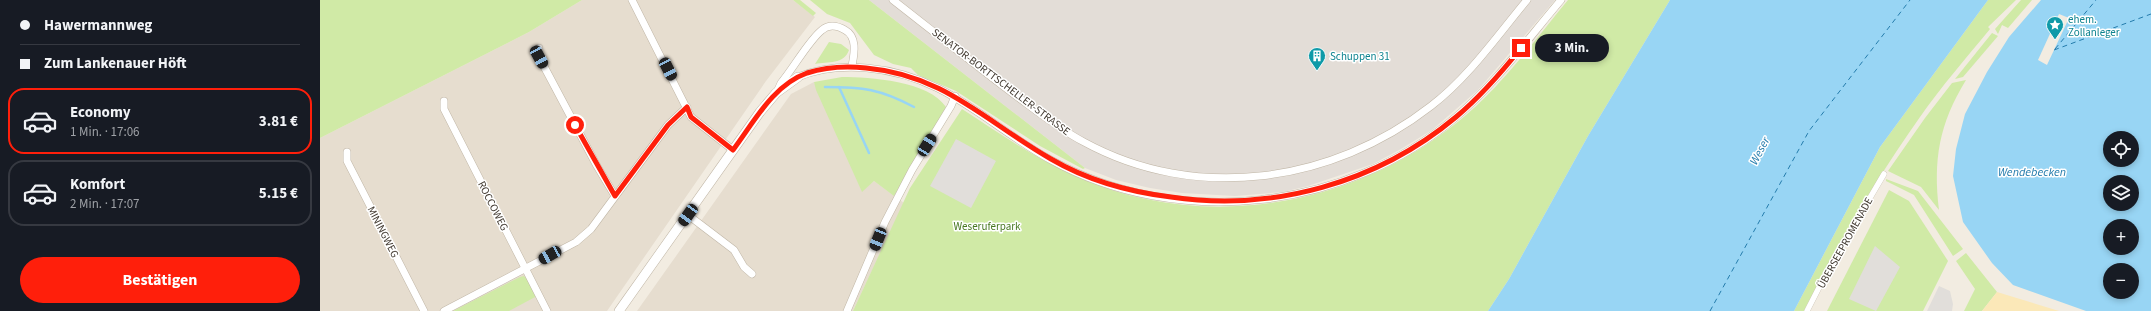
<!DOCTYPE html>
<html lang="de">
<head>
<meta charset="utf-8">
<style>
  body { margin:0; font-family:"Source Sans 3",sans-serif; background:#242831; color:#f1f3f6; height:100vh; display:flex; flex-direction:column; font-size:15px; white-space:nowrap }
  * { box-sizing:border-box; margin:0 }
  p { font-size:13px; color:#9ea1a6 }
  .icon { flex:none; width:22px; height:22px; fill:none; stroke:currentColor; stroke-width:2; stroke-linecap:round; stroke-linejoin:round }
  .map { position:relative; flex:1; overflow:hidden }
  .drawer { display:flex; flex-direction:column; background:#171b24; width:320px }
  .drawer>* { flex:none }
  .guide { display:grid; align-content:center; height:88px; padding:0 20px; background:#171b24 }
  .tools { position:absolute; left:1783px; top:131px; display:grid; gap:8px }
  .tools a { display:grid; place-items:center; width:36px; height:36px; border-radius:50%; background:#171b24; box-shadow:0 2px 6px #0003; font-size:20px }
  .end { position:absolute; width:18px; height:18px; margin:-9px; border:5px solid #ff1f0b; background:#fff; box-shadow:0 0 0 2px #fff }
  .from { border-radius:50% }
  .bubble { position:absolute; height:28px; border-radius:14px; background:#171b24; box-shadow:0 2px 6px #0003; font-size:13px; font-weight:700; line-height:28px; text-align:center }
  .car { position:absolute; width:12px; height:24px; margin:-12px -6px; border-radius:5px; box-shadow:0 0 3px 1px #0007; background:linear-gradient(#222 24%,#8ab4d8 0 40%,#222 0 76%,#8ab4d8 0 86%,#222 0) }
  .guide b { display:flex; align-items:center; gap:14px; height:38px; font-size:15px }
  .guide b+b { border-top:1px solid #363941 }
  .guide i { width:10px; height:10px; background:#f1f3f6 }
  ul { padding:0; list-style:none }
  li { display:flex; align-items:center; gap:12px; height:66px; margin:0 8px 6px; padding:0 12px; border:2px solid #363941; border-radius:16px }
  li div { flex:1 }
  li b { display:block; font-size:15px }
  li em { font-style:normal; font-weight:700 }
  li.on { border-color:#ff1f0b }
  li>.icon { width:36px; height:36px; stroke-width:1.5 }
  .primary-button { display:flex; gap:8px; margin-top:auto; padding:8px 20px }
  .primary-button a { flex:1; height:46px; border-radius:24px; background:#ff1f0b; color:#fff; font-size:16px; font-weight:700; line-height:46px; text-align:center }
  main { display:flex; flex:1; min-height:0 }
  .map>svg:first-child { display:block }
  .residential { fill:#e6ddcf }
  .industrial { fill:#e3ddd7 }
  .green { fill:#d0eaa6 }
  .sand { fill:#fbe8b8 }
  .parking { fill:#e1deda }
  .water { fill:#98d5f4; fill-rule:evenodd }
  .pier { fill:#f2ece1 }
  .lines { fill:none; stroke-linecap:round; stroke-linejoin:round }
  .stream { stroke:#98d5f4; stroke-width:2.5 }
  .ferry { stroke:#247cac; stroke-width:1; stroke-dasharray:5 4; stroke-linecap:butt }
  .pedestrian-casing { stroke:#c0b6a6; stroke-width:6 }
  .minor-casing { stroke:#c0b6a6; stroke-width:8 }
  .tertiary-casing { stroke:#c0b6a6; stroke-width:10 }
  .pedestrian { stroke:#fff; stroke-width:5.5 }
  .minor { stroke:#fff; stroke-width:7 }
  .tertiary { stroke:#fff; stroke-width:9 }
  .route { stroke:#ff1f0b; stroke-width:5 }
  .labels { text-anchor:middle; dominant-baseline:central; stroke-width:3; stroke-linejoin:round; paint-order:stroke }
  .culture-label { font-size:11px; fill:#0d838f; stroke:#fff; text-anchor:start }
  .street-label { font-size:11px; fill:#433b32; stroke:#fff }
  .park-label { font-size:11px; fill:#487822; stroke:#fff }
  .water-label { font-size:12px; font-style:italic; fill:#247cac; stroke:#fff }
</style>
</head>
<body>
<main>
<section class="drawer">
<div class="guide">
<b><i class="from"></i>Hawermannweg</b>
<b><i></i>Zum Lankenauer Höft</b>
</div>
<ul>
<li class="on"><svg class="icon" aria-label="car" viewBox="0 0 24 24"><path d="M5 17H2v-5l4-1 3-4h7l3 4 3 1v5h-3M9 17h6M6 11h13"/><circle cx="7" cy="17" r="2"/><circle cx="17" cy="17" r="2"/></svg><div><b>Economy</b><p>1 Min. · 17:06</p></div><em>3.81 €</em></li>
<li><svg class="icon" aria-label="car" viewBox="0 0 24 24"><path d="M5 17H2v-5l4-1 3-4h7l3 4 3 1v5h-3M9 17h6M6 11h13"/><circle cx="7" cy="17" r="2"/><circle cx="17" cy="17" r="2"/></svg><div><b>Komfort</b><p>2 Min. · 17:07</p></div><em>5.15 €</em></li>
</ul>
<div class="primary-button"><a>Bestätigen</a></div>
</section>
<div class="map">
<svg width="1831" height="311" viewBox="0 0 1831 311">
  <rect width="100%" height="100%" fill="#f2ece1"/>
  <g class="residential">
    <path d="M262,0H473L495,17L446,81L287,311H0V138L209,32Z"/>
    <path d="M494,82L542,191L554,181L584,203L533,311H317L471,94Z"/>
  </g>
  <path class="industrial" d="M549,0H1235L1158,90L1112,130L1081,149L1053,164L988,186L963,192L915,196L862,193L830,188L796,180L765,168Z"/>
  <g class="green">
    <path d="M0,0H262L209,32L0,138Z"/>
    <path d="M473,0H480L496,13L493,16Z"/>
    <path d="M490,0H549L765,168L763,169L720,146L636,91L598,75L591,68L573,64L554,55L530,23L507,14Z"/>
    <path d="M1248,0H1350L1268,136L1189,279L1168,311H533L590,188L642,109C679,133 716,159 757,177C884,233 1033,207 1139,121C1181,87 1214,41 1248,0Z"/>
    <path d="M1668,0H1696L1668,27L1670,29C1646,58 1621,87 1600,117C1556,179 1518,244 1484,311H1474L1560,147Z"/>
    <path d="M1701,0H1712L1688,28L1682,25L1678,34L1675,29Z"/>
    <path d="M1672,33L1678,36L1643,77L1635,79Z"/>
    <path d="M509,42L521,44L529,50C524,65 508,61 495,64Z"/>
    <path d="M522,77C550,77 609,81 626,107L574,196L554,181L542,192L496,90L494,82Z"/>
    <path d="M1646,80C1619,124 1613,160 1619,210L1601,187L1568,171L1605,118L1632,83Z"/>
    <path d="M1566,179L1598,191L1643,249L1633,256L1594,195L1566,181Z"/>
    <path d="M1569,190L1589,201L1628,261L1603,311H1507Z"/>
    <path d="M1646,253L1677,292L1662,311H1644L1655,289L1636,261Z"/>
    <path d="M204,276L208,280L217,296L189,311H133L200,277Z"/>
  </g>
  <path class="sand" d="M1677,292L1739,311H1662Z"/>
  <g class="parking">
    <path d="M636,139L676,161L651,208L610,186Z"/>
    <path d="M1555,246L1580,267L1556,311L1529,299Z"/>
    <path d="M1619,286L1630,291L1633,304L1632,311H1607Z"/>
  </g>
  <g class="water">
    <path d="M1350,0H1668L1560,147L1474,311H1168L1189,279L1268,136Z"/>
    <path d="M1721,0H1831V311H1766L1693,285L1672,263L1643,222L1633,176L1636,149L1645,114L1667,72L1689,37ZM1790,138H1812V160H1790ZM1790,182H1812V204H1790ZM1790,226H1812V248H1790ZM1790,270H1812V292H1790Z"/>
  </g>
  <path class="pier" d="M1739,14L1749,18L1727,65L1718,60Z"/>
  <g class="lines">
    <g class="stream">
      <path d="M505,87C543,87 560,89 594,107"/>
      <path d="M519,87L549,153"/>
    </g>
    <g class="ferry">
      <path d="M1735,49L1776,0"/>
      <path d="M1734,50L1831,14"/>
      <path d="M1390,311L1489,131L1590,0"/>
    </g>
    <defs>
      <path id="pedestrian" d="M1487,311L1511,264L1564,174"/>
      <g id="minor">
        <path d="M312,0L371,117L413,150"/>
        <path d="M573,0C614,32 654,64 695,95C717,111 739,129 764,142C876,203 1012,183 1111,106C1148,78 1177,36 1207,0"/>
        <path d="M219,48V57L277,166L295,196"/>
        <path d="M478,77C500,68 523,66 547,68C626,75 666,124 731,160C858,230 1027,210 1136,117C1176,83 1207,40 1241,0"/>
        <path d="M457,92L461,83C473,69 489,40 502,30C509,24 518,26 525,30C538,37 534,55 532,66"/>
        <path d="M124,101V109L227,311"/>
        <path d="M27,152V161L104,311"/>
        <path d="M368,215L414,250L424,267L432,274"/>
        <path d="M124,311L256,242L271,229L348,125L367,107"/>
        <path d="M527,311L565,222L592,170L631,106L635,96"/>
      </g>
      <path id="tertiary" d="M299,311L440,112L456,93L478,77"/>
    </defs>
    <use href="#pedestrian" class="pedestrian-casing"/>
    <use href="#minor" class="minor-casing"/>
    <use href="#tertiary" class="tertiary-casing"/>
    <use href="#pedestrian" class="pedestrian"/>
    <use href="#minor" class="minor"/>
    <use href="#tertiary" class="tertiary"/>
  </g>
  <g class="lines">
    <path class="route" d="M255,125L295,196L348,125L367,107L371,117L413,150C434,122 453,85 487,73C506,67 527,66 546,68C625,75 666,122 731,159C767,180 810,192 851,197C953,212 1057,183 1136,117C1160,97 1181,73 1201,48"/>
  </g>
  <defs>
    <symbol id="sight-pin" viewBox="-11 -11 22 30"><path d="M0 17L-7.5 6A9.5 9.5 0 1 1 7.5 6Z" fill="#0f9aa8" stroke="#fff"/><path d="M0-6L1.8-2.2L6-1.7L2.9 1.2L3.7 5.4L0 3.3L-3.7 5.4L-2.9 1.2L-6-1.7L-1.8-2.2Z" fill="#fff"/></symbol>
    <symbol id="building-pin" viewBox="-11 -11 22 30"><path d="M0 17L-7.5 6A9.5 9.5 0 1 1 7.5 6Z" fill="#0f9aa8" stroke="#fff"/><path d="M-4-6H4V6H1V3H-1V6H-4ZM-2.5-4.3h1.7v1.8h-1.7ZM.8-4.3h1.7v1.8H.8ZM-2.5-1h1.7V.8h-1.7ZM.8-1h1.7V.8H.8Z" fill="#fff"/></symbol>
  </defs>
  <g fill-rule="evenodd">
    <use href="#sight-pin" x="1725" y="15" width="20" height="27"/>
    <use href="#building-pin" x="987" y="46" width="20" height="27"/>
  </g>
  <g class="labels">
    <g class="culture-label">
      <text x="1748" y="19">ehem.<tspan x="1748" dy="13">Zollanleger</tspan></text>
      <text x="1010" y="56">Schuppen 31</text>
    </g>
    <g class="street-label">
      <text transform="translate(681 82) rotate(37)">SENATOR-BORTTSCHELLER-STRASSE</text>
      <text transform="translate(173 206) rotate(63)">ROCCOWEG</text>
      <text transform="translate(63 232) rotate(63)">MININGWEG</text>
      <text transform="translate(1525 243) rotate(-61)">ÜBERSEEPROMENADE</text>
    </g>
    <g class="park-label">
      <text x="667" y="226">Weseruferpark</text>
    </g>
    <g class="water-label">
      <text transform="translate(1440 151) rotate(-62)">Weser</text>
      <text x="1712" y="172">Wendebecken</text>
    </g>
  </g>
</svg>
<div class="tools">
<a><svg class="icon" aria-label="locate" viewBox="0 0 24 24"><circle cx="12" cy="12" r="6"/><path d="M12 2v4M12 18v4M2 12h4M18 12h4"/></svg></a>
<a><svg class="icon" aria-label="layers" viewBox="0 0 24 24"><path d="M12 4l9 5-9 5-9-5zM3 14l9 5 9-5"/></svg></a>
<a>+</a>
<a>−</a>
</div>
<i class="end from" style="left:255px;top:125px"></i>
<i class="end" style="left:1201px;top:48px"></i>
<div class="bubble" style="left:1215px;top:34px;width:74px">3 Min.</div>
<i class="car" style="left:219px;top:57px;rotate:152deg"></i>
<i class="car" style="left:348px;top:69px;rotate:153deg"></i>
<i class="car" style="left:607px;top:145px;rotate:32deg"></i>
<i class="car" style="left:368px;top:215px;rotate:216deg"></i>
<i class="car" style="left:558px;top:239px;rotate:202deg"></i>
<i class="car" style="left:230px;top:255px;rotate:241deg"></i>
</div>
</main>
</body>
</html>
